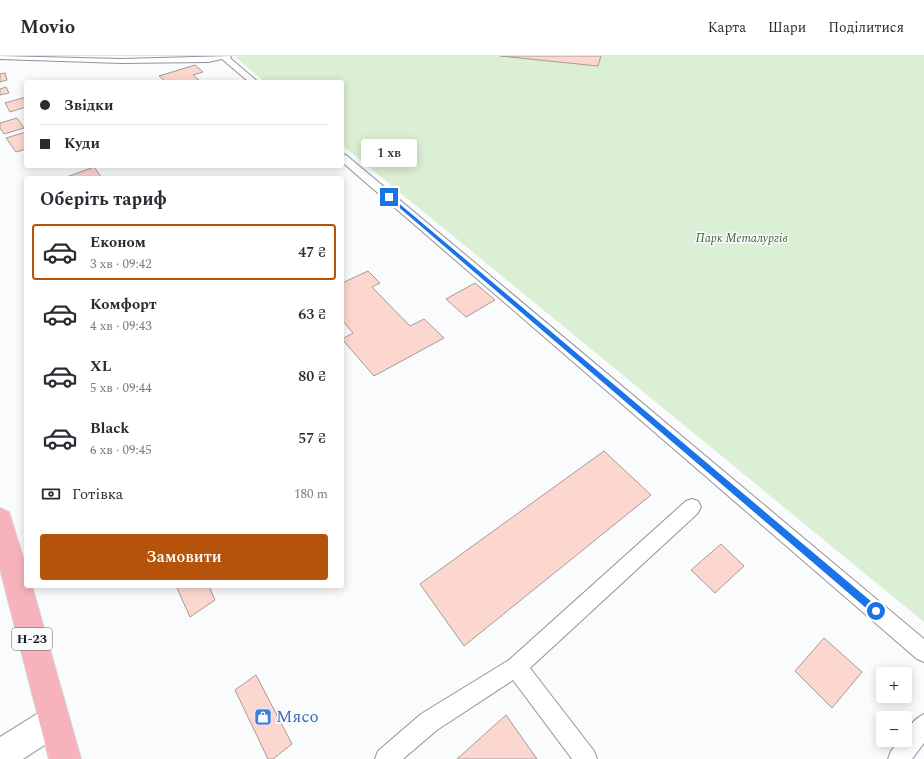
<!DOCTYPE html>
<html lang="uk">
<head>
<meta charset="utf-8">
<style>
  body { margin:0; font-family:Spectral,serif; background:#f7f7f7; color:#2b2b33; height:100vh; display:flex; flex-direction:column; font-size:15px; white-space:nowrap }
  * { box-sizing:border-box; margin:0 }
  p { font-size:13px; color:#7c7c81 }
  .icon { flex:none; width:22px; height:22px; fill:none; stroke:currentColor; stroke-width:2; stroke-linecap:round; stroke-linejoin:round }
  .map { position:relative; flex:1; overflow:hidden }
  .drawer { position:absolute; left:24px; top:120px; width:320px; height:412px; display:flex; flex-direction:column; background:#fff; border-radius:4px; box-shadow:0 2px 10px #0003 }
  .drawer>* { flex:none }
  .guide { position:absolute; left:24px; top:24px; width:320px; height:88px; border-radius:4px; box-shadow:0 2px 10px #0003; display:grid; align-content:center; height:88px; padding:0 16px; background:#fff }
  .tools { position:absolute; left:876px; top:611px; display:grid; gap:8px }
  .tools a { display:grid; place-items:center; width:36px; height:36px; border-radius:4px; background:#fff; box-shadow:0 2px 10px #0003; font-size:20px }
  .end { position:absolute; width:18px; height:18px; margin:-9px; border:5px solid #1a73e8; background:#fff; box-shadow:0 0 0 2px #fff }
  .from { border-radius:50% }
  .bubble { position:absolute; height:28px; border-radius:4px; background:#fff; box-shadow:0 2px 10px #0003; font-size:13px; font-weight:600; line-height:28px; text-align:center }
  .guide b { display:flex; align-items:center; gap:14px; height:38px; font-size:15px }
  .guide b+b { border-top:1px solid #e1e1e2 }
  .guide i { width:10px; height:10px; background:#2b2b33 }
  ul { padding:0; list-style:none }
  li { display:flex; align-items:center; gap:12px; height:56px; margin:0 8px 6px; padding:0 8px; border:2px solid transparent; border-radius:4px }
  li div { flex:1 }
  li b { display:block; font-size:15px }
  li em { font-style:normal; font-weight:600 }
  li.selected { border-color:#b45309 }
  li>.icon { width:36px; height:36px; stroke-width:1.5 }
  h2 { padding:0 16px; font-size:18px; line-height:48px }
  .pay { display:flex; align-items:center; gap:10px; height:44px; padding:0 16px; font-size:15px }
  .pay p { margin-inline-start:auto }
  .cta { display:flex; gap:8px; margin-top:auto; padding:8px 16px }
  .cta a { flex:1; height:46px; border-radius:4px; background:#b45309; color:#fff; font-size:16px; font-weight:600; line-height:46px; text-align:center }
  header { display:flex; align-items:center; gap:24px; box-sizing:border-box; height:56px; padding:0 20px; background:#fff; border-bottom:1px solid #e1e1e2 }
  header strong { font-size:19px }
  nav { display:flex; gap:22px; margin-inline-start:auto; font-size:14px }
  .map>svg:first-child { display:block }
  .green { fill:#dbefd4 }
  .building { fill:#fcd7cf; stroke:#a69a97 }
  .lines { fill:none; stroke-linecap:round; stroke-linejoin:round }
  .lane-casing { stroke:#90939d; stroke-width:2 }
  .street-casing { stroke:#90939d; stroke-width:2 }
  .primary-casing { stroke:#d6d6d6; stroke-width:2 }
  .lane { fill:#fff; fill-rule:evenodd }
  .street { fill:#fff; fill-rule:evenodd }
  .primary { fill:#f7b3bb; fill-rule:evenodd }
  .route { fill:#1a73e8 }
  .labels { text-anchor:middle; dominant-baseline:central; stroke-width:3; stroke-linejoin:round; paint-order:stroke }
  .far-park-label { font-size:12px; font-style:italic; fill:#3e5c34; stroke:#fafbfd }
  .shield { fill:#fafbfd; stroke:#5c5e60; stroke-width:1 }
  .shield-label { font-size:13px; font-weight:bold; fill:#191a1d }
  .near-shop-label { font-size:17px; fill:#366cbe; stroke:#fafbfd; text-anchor:start }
</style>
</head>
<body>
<header>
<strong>Movio</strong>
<nav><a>Карта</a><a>Шари</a><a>Поділитися</a></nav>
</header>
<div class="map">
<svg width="924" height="703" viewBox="0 0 924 703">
  <rect width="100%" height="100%" fill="#fafbfd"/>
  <path class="green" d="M240,0H924V566L342,89V26H265L235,1Z"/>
  <g class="building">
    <path d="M500,0H601L598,10Z"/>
    <path d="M195,9L203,16L193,19L201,26H166L159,20Z"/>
    <path d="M5,17L7,24L0,26V18Z"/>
    <path d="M6,31L9,37L0,39V33Z"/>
    <path d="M26,41V51L10,56L5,47Z"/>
    <path d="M17,62L24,72L4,78L0,72V67Z"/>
    <path d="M26,76V93L16,96L6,82Z"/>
    <path d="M94,111L102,122H64Z"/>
    <path d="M368,215L380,227L372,231L410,270L424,263L444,282L374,320L342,283L353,277L342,264V227Z"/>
    <path d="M475,227L495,244L466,261L446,243Z"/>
    <path d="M604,395L651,439L464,590L420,528Z"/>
    <path d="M721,488L744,510L715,537L691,514Z"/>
    <path d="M176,530H209L215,544L190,561Z"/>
    <path d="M824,582L862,616L832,652L795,615Z"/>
    <path d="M256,619L292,688L273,703H268L235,634Z"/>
    <path d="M506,659L537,703H457Z"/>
  </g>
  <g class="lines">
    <defs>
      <g id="lane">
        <path d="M0,0L121,3L231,0L230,2L258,26H249L222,3L208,6L121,7L0,3Z"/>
        <path d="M342,98L346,99L924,583V606L917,603L342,106Z"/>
        <path d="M692,443L698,445L701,451L698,457L530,612L594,695L597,703H572L513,624L437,674L403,703H375L378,695L421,658L509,604L686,445Z"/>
        <path d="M924,658V687L912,703H888L891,695L900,684H905C905,673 914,663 924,658Z"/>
      </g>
      <path id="street" d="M54,649L65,654L70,665L65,676L23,703H0V681L43,654Z"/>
      <path id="primary" d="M0,452L9,456L26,511V530H32L81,703H49L0,513Z"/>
    </defs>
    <use href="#lane" class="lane-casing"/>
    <use href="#street" class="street-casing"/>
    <use href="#primary" class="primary-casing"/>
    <use href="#lane" class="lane"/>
    <use href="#street" class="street"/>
    <use href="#primary" class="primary"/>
  </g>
  <path class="route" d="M389,139L879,552L881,555L879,558L876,559L873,558L388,142Z"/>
  <defs>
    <symbol id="shop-square" viewBox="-11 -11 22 22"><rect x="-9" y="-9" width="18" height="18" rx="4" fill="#3f7fe0" stroke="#fafbfd"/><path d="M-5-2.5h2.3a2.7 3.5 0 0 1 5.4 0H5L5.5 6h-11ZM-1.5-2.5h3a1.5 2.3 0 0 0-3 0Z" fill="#fff"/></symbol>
  </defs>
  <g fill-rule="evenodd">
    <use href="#shop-square" x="253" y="651" width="20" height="20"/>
  </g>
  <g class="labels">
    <g class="far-park-label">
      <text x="742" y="182">Парк Металургів</text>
    </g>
    <rect class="shield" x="12" y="572" width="40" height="22" rx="3"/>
    <g class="shield-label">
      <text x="32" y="583">Н-23</text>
    </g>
    <g class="near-shop-label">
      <text x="276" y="661">Мясо</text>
    </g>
  </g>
</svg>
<div class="tools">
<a>+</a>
<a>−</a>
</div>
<i class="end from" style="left:876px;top:555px"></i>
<i class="end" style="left:389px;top:141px"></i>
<div class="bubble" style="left:361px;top:83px;width:56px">1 хв</div>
<div class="guide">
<b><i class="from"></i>Звідки</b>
<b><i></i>Куди</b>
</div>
<section class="drawer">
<h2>Оберіть тариф</h2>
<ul>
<li class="selected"><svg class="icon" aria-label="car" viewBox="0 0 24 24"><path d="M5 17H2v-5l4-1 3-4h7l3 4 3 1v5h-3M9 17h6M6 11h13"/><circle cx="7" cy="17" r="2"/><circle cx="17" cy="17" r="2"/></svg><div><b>Економ</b><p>3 хв · 09:42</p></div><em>47 ₴</em></li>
<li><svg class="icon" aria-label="car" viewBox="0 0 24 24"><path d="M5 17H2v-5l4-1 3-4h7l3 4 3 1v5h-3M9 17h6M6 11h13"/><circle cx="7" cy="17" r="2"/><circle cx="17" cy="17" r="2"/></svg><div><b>Комфорт</b><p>4 хв · 09:43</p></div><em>63 ₴</em></li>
<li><svg class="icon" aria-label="car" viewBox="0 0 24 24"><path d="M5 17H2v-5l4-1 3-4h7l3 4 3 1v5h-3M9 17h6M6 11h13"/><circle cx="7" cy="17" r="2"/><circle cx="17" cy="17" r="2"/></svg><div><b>XL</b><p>5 хв · 09:44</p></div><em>80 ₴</em></li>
<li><svg class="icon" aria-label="car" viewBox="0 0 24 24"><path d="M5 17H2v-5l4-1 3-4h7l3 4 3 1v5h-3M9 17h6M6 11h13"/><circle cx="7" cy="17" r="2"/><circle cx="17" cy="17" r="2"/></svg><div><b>Black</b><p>6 хв · 09:45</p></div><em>57 ₴</em></li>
</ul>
<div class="pay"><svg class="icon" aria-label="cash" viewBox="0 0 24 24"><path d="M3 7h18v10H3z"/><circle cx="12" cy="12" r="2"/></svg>Готівка<p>180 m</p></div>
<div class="cta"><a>Замовити</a></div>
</section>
</div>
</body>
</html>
